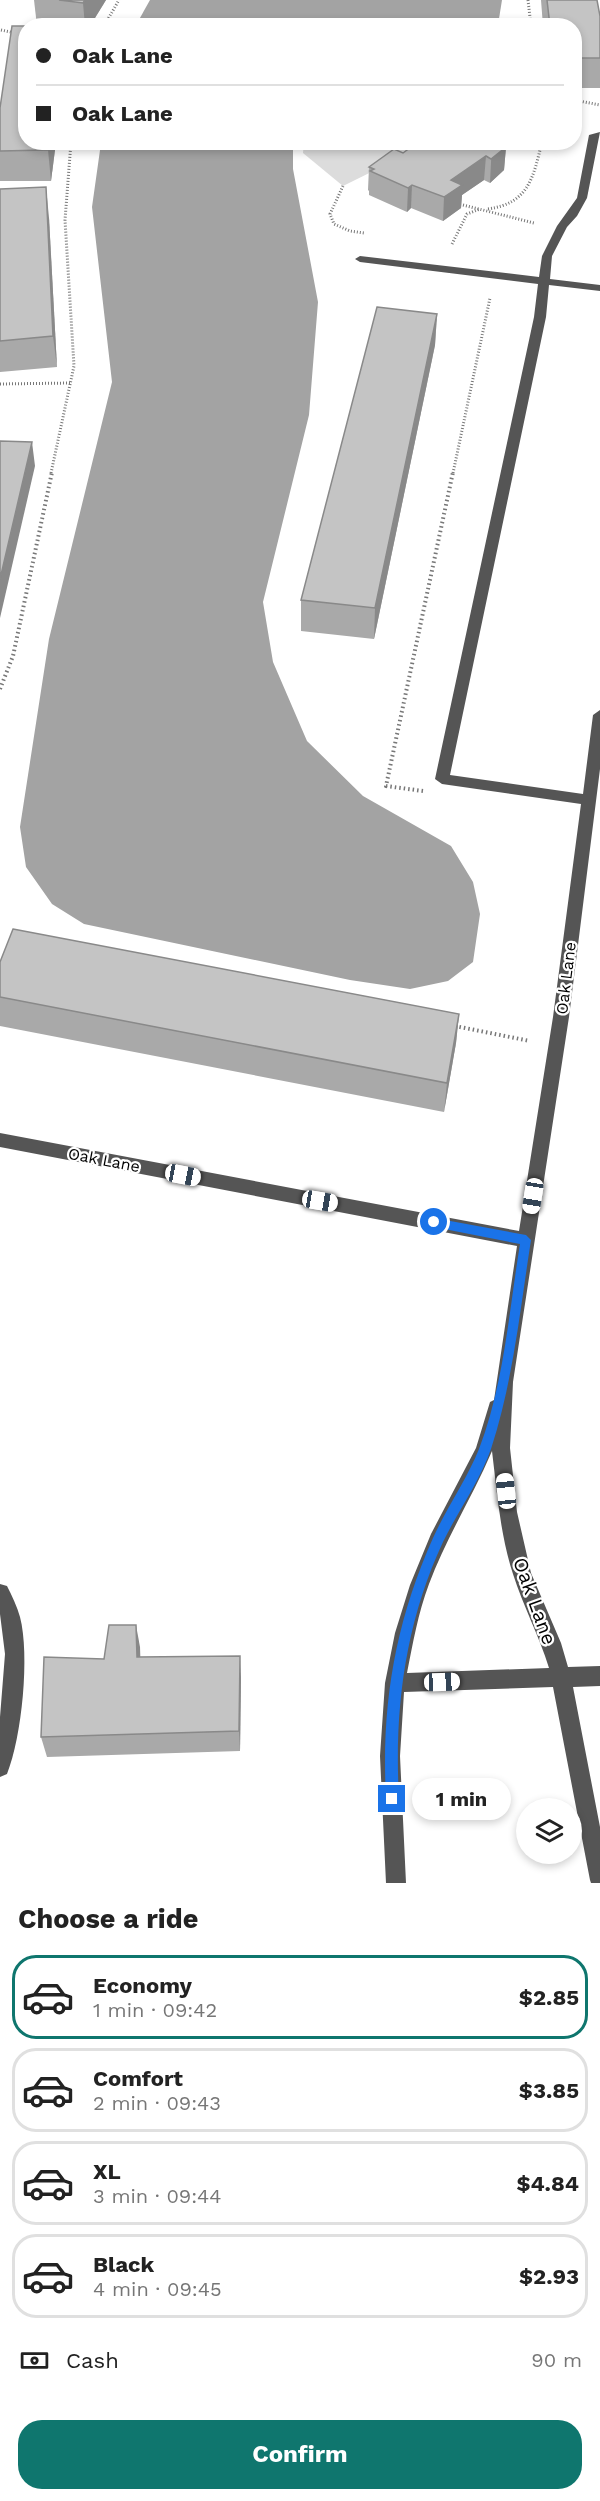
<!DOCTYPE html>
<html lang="en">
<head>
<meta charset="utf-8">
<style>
  body { margin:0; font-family:"Work Sans",sans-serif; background:#f6f6f6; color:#222; height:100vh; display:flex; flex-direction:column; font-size:22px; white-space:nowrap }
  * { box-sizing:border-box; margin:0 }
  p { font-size:20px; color:#767676 }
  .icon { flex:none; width:33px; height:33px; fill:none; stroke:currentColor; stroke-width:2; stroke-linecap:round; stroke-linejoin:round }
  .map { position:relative; height:1883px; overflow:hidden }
  .details { display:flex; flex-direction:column; background:#fff; flex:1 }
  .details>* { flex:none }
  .top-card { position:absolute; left:18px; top:18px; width:564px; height:132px; border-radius:24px; box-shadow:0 3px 9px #0003; display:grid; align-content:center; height:132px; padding:0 18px; background:#fff }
  .fabs { position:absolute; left:516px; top:1798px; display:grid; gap:12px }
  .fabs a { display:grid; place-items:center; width:66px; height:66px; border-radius:50%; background:#fff; box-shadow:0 3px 9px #0003; font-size:30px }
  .end { position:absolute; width:27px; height:27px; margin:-14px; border:8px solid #1a73e8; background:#fff; box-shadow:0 0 0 3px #fff }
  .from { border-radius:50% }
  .bubble { position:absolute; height:42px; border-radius:21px; background:#fff; box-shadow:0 3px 9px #0003; font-size:20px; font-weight:700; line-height:42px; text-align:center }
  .car { position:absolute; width:18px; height:36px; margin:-18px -9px; border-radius:8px; box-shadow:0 0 4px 2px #0007; background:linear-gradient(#fff 24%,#345 0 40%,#fff 0 76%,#345 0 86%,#fff 0) }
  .top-card b { display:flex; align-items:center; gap:21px; height:57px; font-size:22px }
  .top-card b+b { border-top:2px solid #e0e0e0 }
  .top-card i { width:15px; height:15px; background:#222 }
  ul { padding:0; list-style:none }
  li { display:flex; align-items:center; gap:18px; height:84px; margin:0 12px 9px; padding:0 6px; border:3px solid #e0e0e0; border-radius:24px }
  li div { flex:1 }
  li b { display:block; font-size:22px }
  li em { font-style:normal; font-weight:700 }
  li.on { border-color:#0f766e }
  li>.icon { width:54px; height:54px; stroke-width:1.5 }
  h2 { padding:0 18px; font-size:27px; line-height:72px }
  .pay { display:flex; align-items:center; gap:15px; height:66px; padding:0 18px; font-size:22px }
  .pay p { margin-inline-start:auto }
  .cta { display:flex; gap:12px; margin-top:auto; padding:12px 18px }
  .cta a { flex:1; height:69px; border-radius:24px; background:#0f766e; color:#fff; font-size:24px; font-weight:700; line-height:69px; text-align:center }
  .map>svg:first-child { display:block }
  .green { fill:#dcdcdc }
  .water { fill:#a3a3a3 }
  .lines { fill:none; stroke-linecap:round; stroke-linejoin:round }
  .path-far1 { stroke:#777; stroke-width:3; stroke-dasharray:1 2; stroke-linecap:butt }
  .path { stroke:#777; stroke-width:4; stroke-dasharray:1.5 3; stroke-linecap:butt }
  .minor { fill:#555; fill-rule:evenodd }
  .wall { fill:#a9a9a9 }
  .shaded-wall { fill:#898989 }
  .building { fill:#c4c4c4; stroke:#898989; stroke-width:1.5 }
  .route { fill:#1a73e8 }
  .labels { text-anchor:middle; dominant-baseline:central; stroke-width:4.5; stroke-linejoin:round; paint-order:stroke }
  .street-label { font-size:16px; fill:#000; stroke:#fff }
  .near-street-label { font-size:20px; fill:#000; stroke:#fff }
</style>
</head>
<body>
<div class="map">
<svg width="600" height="1883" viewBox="0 0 600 1883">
  <rect width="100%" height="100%" fill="#fff"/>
  <path class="green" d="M304,142H424L426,145L343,186L303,153Z"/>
  <g class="water">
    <path d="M150,0H502L498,25H136Z"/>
    <path d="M101,143H293V169L318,302L309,415L263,602L273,662L307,741L363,796L451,846L473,882L480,914L473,962L448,981L410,989L350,980L84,924L52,904L26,867L20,827L49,639L112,382L92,207Z"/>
  </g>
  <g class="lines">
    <g class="path-far1">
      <path d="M528,0L531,26"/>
      <path d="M104,26L119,0"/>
      <path d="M1,30L15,33"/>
      <path d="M574,100L600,105"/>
      <path d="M343,186L330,214L334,224L350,231L364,233"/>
      <path d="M463,205L534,223"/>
      <path d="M488,209C529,203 533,178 542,142"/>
      <path d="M452,244L467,214L480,209"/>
      <path d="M0,384L71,383"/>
      <path d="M51,473L74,366L65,220L71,142"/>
      <path d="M453,473L490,298"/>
    </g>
    <g class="path">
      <path d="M0,689L13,656L52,472"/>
      <path d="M423,791L386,786L453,472"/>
      <path d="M455,1026L530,1041"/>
    </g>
    <g class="minor">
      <path d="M600,132L587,198L577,216L567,227L552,256L550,279L600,285V291L549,285L546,317L450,775L583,794L593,715L600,710V769L569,1017L513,1382L510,1448L517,1512L531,1573L561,1643L568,1667L600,1666V1686L573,1687L600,1827V1883H591L590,1880L553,1687L404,1692L400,1756L406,1883H386L380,1756L385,1683L395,1633L410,1585L431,1534L476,1448L490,1402L494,1400L517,1246L0,1147V1133L519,1231L553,1017L581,804L442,784L435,779L534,317L538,284L360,262L355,259L360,256L539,277L542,256L557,226L577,198L589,135ZM492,1451C497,1492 500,1534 513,1574C523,1606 539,1635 549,1668L407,1673C413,1643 418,1613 429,1584C446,1538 473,1496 492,1451Z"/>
      <path d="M0,1584L7,1586C12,1596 17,1606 20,1617C30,1655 22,1737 7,1774L0,1777V1717L5,1654L0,1614Z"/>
    </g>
  </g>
  <g class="wall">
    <path d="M34,0H106L90,26H37Z"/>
    <path d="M541,0H597L600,16V88H574V26H543Z"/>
    <path d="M0,108L56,142L51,181H0Z"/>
    <path d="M410,142H505V146L506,147L504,170L490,183L484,180L462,195L461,208L443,221L411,208L407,212L369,195V191L368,190L369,167L403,153L409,149Z"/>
    <path d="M0,189L49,218L57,367L0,372Z"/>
    <path d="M437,314L435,345L374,639L301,631V600Z"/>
    <path d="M0,997L459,1014L456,1043L444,1112L0,1026Z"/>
    <path d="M140,1647V1657L241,1677L240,1751L47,1757L41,1737L104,1659Z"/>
  </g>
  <g class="shaded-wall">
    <path d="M85,0H106L90,26H85L83,3Z"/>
    <path d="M49,142H56L51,181L48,150Z"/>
    <path d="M492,142H505V148L506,147L504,170L490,183Z"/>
    <path d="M486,156L484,180L462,195L461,208L443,221L444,197L451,180Z"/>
    <path d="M412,185L411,208L407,212L408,188Z"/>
    <path d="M46,187L49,218L57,367L53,336Z"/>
    <path d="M437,314L435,345L374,639L375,608Z"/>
    <path d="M32,442L35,466L0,618V579Z"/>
    <path d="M459,1014L456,1043L444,1112L447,1083Z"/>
    <path d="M136,1625L140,1647L141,1678L137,1657Z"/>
    <path d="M240,1656L241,1677L240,1751L239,1731Z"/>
  </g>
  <g class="building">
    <path d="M59,0H85L83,3Z"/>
    <path d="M547,0H597L600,16V58H574V26H550Z"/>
    <path d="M12,26H26V142H49L48,150L0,151V108Z"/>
    <path d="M418,142H496L506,147L491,159L486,156L451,180L462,185L444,197L412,185L408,188L370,171L374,169L369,167L394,149L403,153Z"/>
    <path d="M46,187L53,336L0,341V189Z"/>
    <path d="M377,307L437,314L375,608L301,600Z"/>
    <path d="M0,441L32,442L0,579Z"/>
    <path d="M13,929L459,1014L447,1083L0,997V962Z"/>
    <path d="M109,1625H136L137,1657L240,1656L239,1731L41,1737L44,1657L104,1659Z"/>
  </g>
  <path class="route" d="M434,1218L526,1235L531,1240C520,1310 513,1382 491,1449C480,1481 458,1511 443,1542C405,1623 394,1710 399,1799L397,1803L392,1805L387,1803L386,1799C381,1705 395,1623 433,1538C447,1507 467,1479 479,1449C504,1384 509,1311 520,1244L434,1227L429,1222Z"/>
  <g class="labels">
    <g class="street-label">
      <text transform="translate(566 978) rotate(-83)">Oak Lane</text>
      <text transform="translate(104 1160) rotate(11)">Oak Lane</text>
    </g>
    <g class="near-street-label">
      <text transform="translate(535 1601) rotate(70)">Oak Lane</text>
    </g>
  </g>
</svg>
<div class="fabs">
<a><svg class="icon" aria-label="layers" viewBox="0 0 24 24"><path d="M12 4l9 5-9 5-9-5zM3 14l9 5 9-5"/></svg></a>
</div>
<i class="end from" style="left:434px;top:1222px"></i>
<i class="end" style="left:392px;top:1799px"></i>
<div class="bubble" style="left:412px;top:1778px;width:99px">1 min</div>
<i class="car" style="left:183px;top:1175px;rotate:101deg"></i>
<i class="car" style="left:533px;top:1196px;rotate:189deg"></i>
<i class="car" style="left:320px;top:1201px;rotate:100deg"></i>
<i class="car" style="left:506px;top:1491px;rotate:354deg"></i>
<i class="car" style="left:442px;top:1682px;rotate:88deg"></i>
<div class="top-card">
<b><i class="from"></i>Oak Lane</b>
<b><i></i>Oak Lane</b>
</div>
</div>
<section class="details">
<h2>Choose a ride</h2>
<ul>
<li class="on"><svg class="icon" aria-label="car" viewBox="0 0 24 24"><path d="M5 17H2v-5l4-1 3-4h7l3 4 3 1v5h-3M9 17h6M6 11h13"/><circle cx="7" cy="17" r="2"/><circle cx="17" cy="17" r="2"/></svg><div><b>Economy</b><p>1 min · 09:42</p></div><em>$2.85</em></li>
<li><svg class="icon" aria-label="car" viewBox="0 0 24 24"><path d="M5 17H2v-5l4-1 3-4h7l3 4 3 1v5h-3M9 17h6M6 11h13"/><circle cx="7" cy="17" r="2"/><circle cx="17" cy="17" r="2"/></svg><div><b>Comfort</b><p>2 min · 09:43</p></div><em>$3.85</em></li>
<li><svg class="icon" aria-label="car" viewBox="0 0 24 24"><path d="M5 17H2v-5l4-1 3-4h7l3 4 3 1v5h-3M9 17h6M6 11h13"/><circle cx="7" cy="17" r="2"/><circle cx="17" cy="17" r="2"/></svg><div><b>XL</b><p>3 min · 09:44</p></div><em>$4.84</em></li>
<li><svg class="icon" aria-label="car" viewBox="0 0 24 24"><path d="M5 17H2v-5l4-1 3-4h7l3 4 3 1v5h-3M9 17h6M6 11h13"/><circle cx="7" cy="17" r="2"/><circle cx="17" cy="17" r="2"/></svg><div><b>Black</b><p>4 min · 09:45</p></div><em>$2.93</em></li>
</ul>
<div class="pay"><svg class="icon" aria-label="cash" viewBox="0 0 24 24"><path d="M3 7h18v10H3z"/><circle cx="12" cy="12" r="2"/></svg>Cash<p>90 m</p></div>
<div class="cta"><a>Confirm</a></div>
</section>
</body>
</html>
